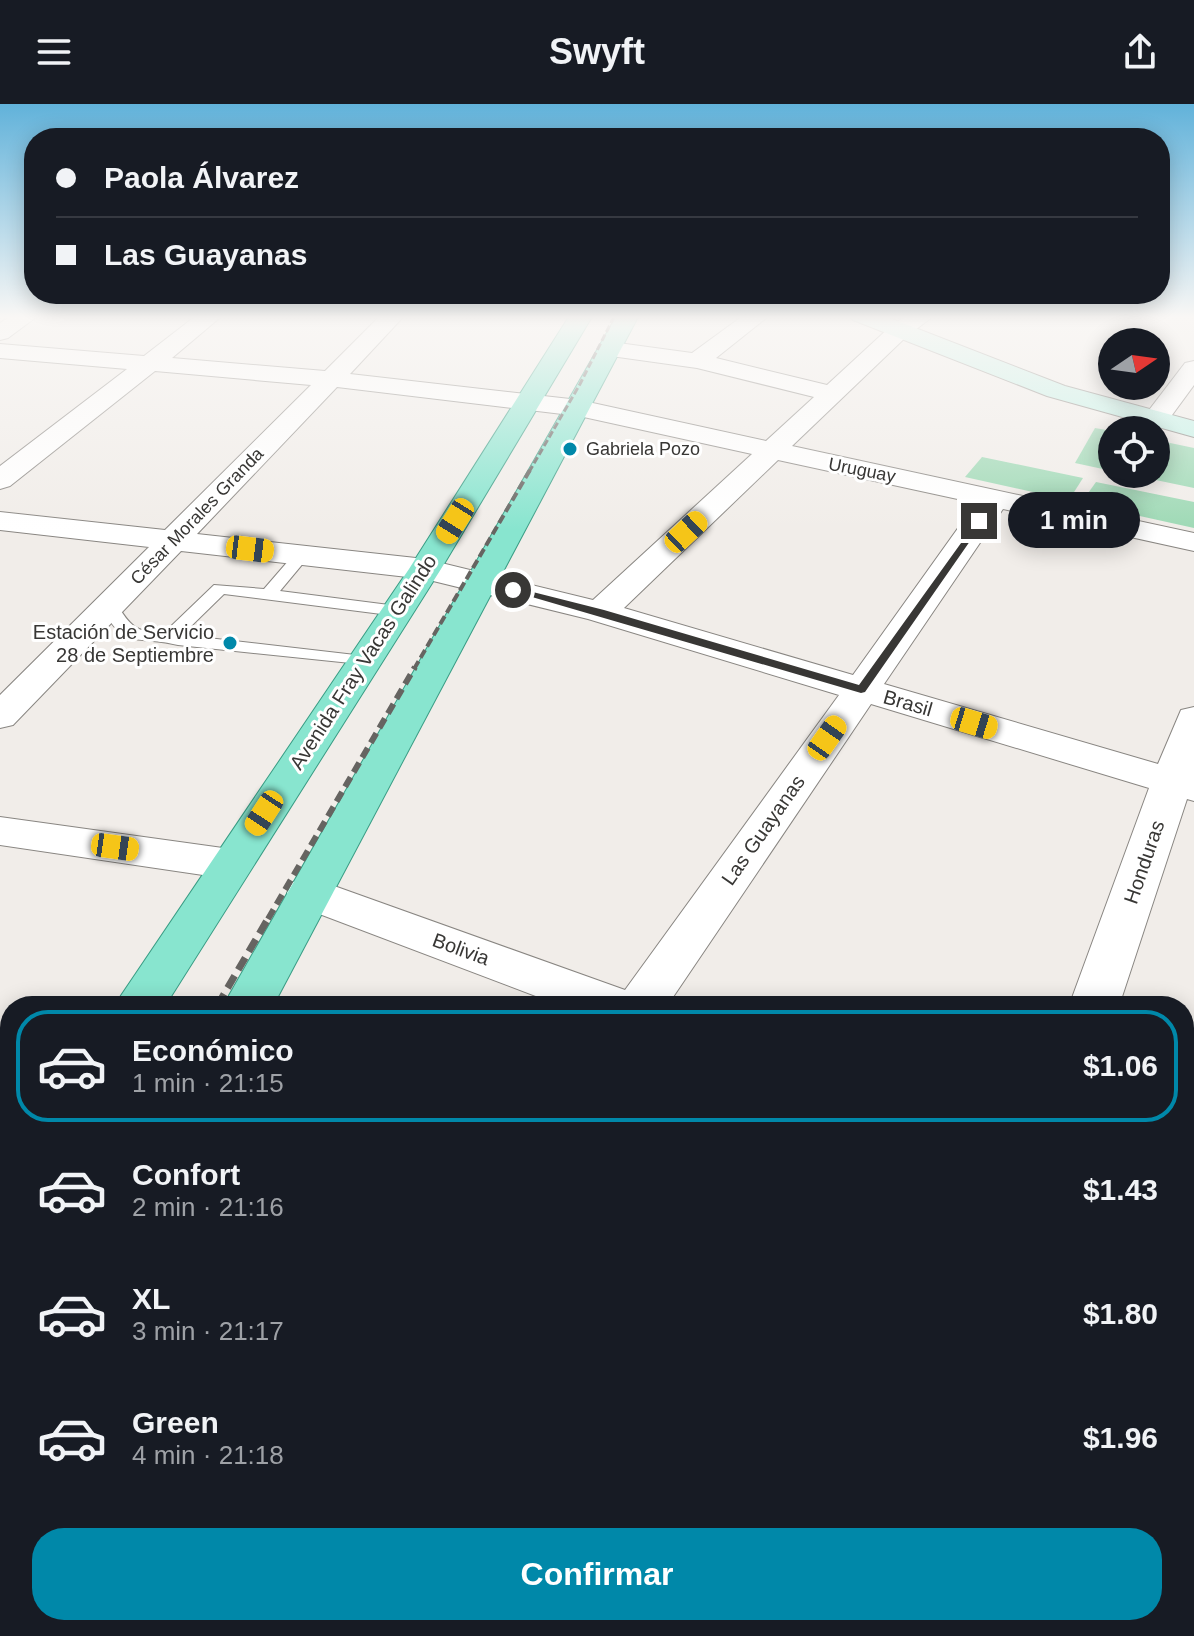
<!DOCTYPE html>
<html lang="es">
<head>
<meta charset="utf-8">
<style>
  body { margin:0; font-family:Arial,sans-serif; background:#242831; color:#f1f3f6; height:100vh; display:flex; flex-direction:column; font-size:30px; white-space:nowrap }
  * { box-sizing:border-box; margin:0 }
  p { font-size:26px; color:#9ea1a6 }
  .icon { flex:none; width:44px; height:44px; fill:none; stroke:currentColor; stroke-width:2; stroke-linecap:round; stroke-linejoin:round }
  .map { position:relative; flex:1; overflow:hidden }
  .side { position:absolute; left:0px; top:892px; width:1194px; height:640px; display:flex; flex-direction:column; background:#171b24; border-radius:32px 32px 0 0; box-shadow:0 4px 20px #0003 }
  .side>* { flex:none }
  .guide { position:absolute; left:24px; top:24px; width:1146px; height:176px; border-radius:32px; box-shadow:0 4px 20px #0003; display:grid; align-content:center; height:176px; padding:0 32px; background:#171b24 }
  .needle { width:52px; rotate:77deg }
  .controls { position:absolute; left:1098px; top:224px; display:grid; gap:16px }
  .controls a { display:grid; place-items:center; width:72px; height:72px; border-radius:50%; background:#171b24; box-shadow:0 4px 20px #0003; font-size:40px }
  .end { position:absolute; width:36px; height:36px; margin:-18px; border:10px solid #383735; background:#fff; box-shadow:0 0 0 4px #fff }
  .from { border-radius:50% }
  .bubble { position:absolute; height:56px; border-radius:28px; background:#171b24; box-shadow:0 4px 20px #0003; font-size:26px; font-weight:600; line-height:56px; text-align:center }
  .car { position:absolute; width:24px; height:48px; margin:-24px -12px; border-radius:10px; box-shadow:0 0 6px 2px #0007; background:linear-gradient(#f5c518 24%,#345 0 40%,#f5c518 0 76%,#345 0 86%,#f5c518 0) }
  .guide b { display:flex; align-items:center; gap:28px; height:76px; font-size:30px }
  .guide b+b { border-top:2px solid #363941 }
  .guide i { width:20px; height:20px; background:#f1f3f6 }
  ul { padding:14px 0 0; list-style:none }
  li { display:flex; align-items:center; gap:24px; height:112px; margin:0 16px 12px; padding:0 16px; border:4px solid transparent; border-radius:32px }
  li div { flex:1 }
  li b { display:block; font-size:30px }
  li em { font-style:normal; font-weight:600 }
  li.active { border-color:#0088a9 }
  li>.icon { width:72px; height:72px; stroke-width:1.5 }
  .primary-button { display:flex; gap:16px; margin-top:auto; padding:16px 32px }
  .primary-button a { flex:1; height:92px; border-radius:32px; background:#0088a9; color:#fff; font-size:32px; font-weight:600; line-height:92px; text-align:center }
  header { display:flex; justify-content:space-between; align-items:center; height:104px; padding:0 32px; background:#171b24; font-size:36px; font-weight:600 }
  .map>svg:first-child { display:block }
  .green { fill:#9ed9b5 }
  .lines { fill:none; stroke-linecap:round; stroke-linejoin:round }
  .lane-casing { stroke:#898682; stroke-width:2 }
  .street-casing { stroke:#898682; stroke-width:2 }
  .secondary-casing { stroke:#898682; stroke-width:2 }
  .primary-casing { stroke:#399c84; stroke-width:2 }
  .lane { fill:#fff; fill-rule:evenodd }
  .street { fill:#fff; fill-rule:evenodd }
  .secondary { fill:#c4f2e7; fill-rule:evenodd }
  .primary { fill:#88e5cf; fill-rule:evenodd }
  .rail-far4 { stroke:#666461; stroke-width:3; stroke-dasharray:7 3; stroke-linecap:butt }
  .rail-far3 { stroke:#666461; stroke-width:4; stroke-dasharray:9 4; stroke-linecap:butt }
  .rail-far2 { stroke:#666461; stroke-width:6; stroke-dasharray:11 6; stroke-linecap:butt }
  .rail-far1 { stroke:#666461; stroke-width:7; stroke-dasharray:14 7; stroke-linecap:butt }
  .rail { stroke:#666461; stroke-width:9; stroke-dasharray:18 9; stroke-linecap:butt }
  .route { fill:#383735 }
  .poi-dot { fill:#0088a9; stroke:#fff; stroke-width:3 }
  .labels { text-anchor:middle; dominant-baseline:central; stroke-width:6; stroke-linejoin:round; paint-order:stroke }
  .far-poi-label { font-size:18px; fill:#383735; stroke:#fff; text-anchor:start }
  .far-street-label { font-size:18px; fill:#383735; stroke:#fff }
  .poi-label { font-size:20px; fill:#383735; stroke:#fff; text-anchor:end }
  .street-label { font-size:20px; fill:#383735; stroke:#fff }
</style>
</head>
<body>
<header><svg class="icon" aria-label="menu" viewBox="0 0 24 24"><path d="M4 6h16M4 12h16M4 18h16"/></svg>Swyft<svg class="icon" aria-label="share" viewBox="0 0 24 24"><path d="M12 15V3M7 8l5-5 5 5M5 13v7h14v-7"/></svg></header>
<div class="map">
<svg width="1194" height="1532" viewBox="0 0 1194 1532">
  <rect width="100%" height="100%" fill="#f1ede9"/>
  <g class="green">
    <path d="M1095,324L1112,327V367L1075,359Z"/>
    <path d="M1156,336L1194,344V384L1127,370H1156Z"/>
    <path d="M982,353L1083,374L1069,396L965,373Z"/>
    <path d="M1096,378L1194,398V424L1081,399Z"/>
  </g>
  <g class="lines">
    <defs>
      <path id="lane" d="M302,446L310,451L280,487L397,502L405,507L397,512L224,490L182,531L364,552L370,553L373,557L370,561L178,541C138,531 123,547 101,501L103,497H115C129,521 136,530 165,528L214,481L264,485L296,448Z"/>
      <g id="street">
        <path d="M12,211H39L8,234L0,236V219Z"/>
        <path d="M197,211H223L172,254L325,267L381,211H405L350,270L579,296L766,337L814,293L697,264L611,252L603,250L599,245L603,240L611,238L692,249L744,211H770L716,254L827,281L891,222L908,211H935L907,232L792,342L1194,429V447L1003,405L884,580L1158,660L1181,606L1194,603V697L1187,695L1119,902H1069L1149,684L871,600L667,902H562L293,800L287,789L293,778L309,773L625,886L839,591L588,515L425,475L181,447L13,621L0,624V591L149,443L0,426V408L165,426L311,281L155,267L10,382L0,385V362L127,265L0,254V240L144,252ZM337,283L579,312L752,350L593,496L425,455L197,430ZM778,356L976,399L853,571L624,504Z"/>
        <path d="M1194,257V281L1164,322H1146L1142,316L1146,310L1185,259Z"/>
        <path d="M0,713L230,745L245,750L252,760L245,770L230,775L0,741Z"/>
        <path d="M1184,1114L1194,1118V1172L1184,1168Z"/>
        <path d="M794,1522H869L865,1532H790Z"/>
      </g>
      <path id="secondary" d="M850,211H882L1065,282L1194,317V333L1047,292L853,216Z"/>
      <g id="primary">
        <path d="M570,211H593L441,465L165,902H114L409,465Z"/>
        <path d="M617,211H639L273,902H223Z"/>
        <path d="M10,1079V1142L0,1146V1082Z"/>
        <path d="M10,1309V1390L0,1395V1313Z"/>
      </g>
    </defs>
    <use href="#lane" class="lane-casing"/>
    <use href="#street" class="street-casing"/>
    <use href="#secondary" class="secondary-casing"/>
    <use href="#primary" class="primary-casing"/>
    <use href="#lane" class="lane"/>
    <use href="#street" class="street"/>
    <use href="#secondary" class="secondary"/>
    <use href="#primary" class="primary"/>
    <path class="rail-far4" d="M529,368L580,280L615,211"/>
    <path class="rail-far3" d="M414,565L530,366"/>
    <path class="rail-far2" d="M268,815L415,563"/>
    <path class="rail-far1" d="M217,902L269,813"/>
    <path class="rail" d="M0,1267L10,1250"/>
  </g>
  <linearGradient id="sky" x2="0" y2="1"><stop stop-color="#61b2da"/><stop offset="0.5" stop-color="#f9f7f5"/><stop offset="1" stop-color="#f9f7f5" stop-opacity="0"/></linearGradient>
  <rect width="1194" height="426" fill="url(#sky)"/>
  <path class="route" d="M979,414L984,417L865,588L861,589L508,486L513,483L604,506L859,581Z"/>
  <g class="poi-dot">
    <circle cx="570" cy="345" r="8"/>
    <circle cx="230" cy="539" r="8"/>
  </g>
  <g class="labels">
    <g class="far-poi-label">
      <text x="586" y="345">Gabriela Pozo</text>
    </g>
    <g class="far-street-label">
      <text transform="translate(862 366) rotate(11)">Uruguay</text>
      <text transform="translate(197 412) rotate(-46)">César Morales Granda</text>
    </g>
    <g class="poi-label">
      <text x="214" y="528">Estación de Servicio<tspan x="214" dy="23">28 de Septiembre</tspan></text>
    </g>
    <g class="street-label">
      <text transform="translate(363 558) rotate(-57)">Avenida Fray Vacas Galindo</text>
      <text transform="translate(908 599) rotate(16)">Brasil</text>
      <text transform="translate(763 726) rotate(-55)">Las Guayanas</text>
      <text transform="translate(1144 758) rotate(-71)">Honduras</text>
      <text transform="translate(461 845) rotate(20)">Bolivia</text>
    </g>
  </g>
</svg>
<div class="controls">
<a><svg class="needle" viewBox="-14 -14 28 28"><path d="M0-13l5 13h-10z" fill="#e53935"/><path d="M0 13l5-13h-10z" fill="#9ea1a6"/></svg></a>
<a><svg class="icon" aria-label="locate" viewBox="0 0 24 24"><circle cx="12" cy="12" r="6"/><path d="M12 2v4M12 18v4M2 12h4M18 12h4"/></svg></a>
</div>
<i class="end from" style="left:513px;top:486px"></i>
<i class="end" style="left:979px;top:417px"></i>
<div class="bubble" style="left:1008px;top:388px;width:132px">1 min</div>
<i class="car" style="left:455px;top:417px;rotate:212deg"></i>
<i class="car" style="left:686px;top:428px;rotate:47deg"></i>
<i class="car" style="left:250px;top:445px;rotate:97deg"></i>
<i class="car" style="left:974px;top:619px;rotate:107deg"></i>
<i class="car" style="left:827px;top:634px;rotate:35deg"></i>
<i class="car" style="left:264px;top:709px;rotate:213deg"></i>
<i class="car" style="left:115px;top:743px;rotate:98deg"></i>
<div class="guide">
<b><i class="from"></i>Paola Álvarez</b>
<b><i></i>Las Guayanas</b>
</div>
<section class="side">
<ul>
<li class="active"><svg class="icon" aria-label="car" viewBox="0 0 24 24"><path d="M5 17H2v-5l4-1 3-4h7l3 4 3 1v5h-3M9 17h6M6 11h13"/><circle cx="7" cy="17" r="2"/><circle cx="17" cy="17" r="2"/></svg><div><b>Económico</b><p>1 min · 21:15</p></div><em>$1.06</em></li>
<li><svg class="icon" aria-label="car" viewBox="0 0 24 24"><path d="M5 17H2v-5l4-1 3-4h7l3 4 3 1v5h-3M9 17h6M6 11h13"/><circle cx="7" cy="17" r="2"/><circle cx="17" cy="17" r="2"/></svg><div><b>Confort</b><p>2 min · 21:16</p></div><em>$1.43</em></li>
<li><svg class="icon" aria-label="car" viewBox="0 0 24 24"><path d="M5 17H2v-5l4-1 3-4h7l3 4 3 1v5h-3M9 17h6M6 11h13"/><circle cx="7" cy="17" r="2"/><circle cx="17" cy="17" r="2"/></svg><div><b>XL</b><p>3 min · 21:17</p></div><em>$1.80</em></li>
<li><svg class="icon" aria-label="car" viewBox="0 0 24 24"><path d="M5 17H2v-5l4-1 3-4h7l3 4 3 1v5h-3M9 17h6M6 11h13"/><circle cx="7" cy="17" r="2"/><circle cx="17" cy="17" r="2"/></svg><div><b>Green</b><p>4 min · 21:18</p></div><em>$1.96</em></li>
</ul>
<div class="primary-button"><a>Confirmar</a></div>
</section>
</div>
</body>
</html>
